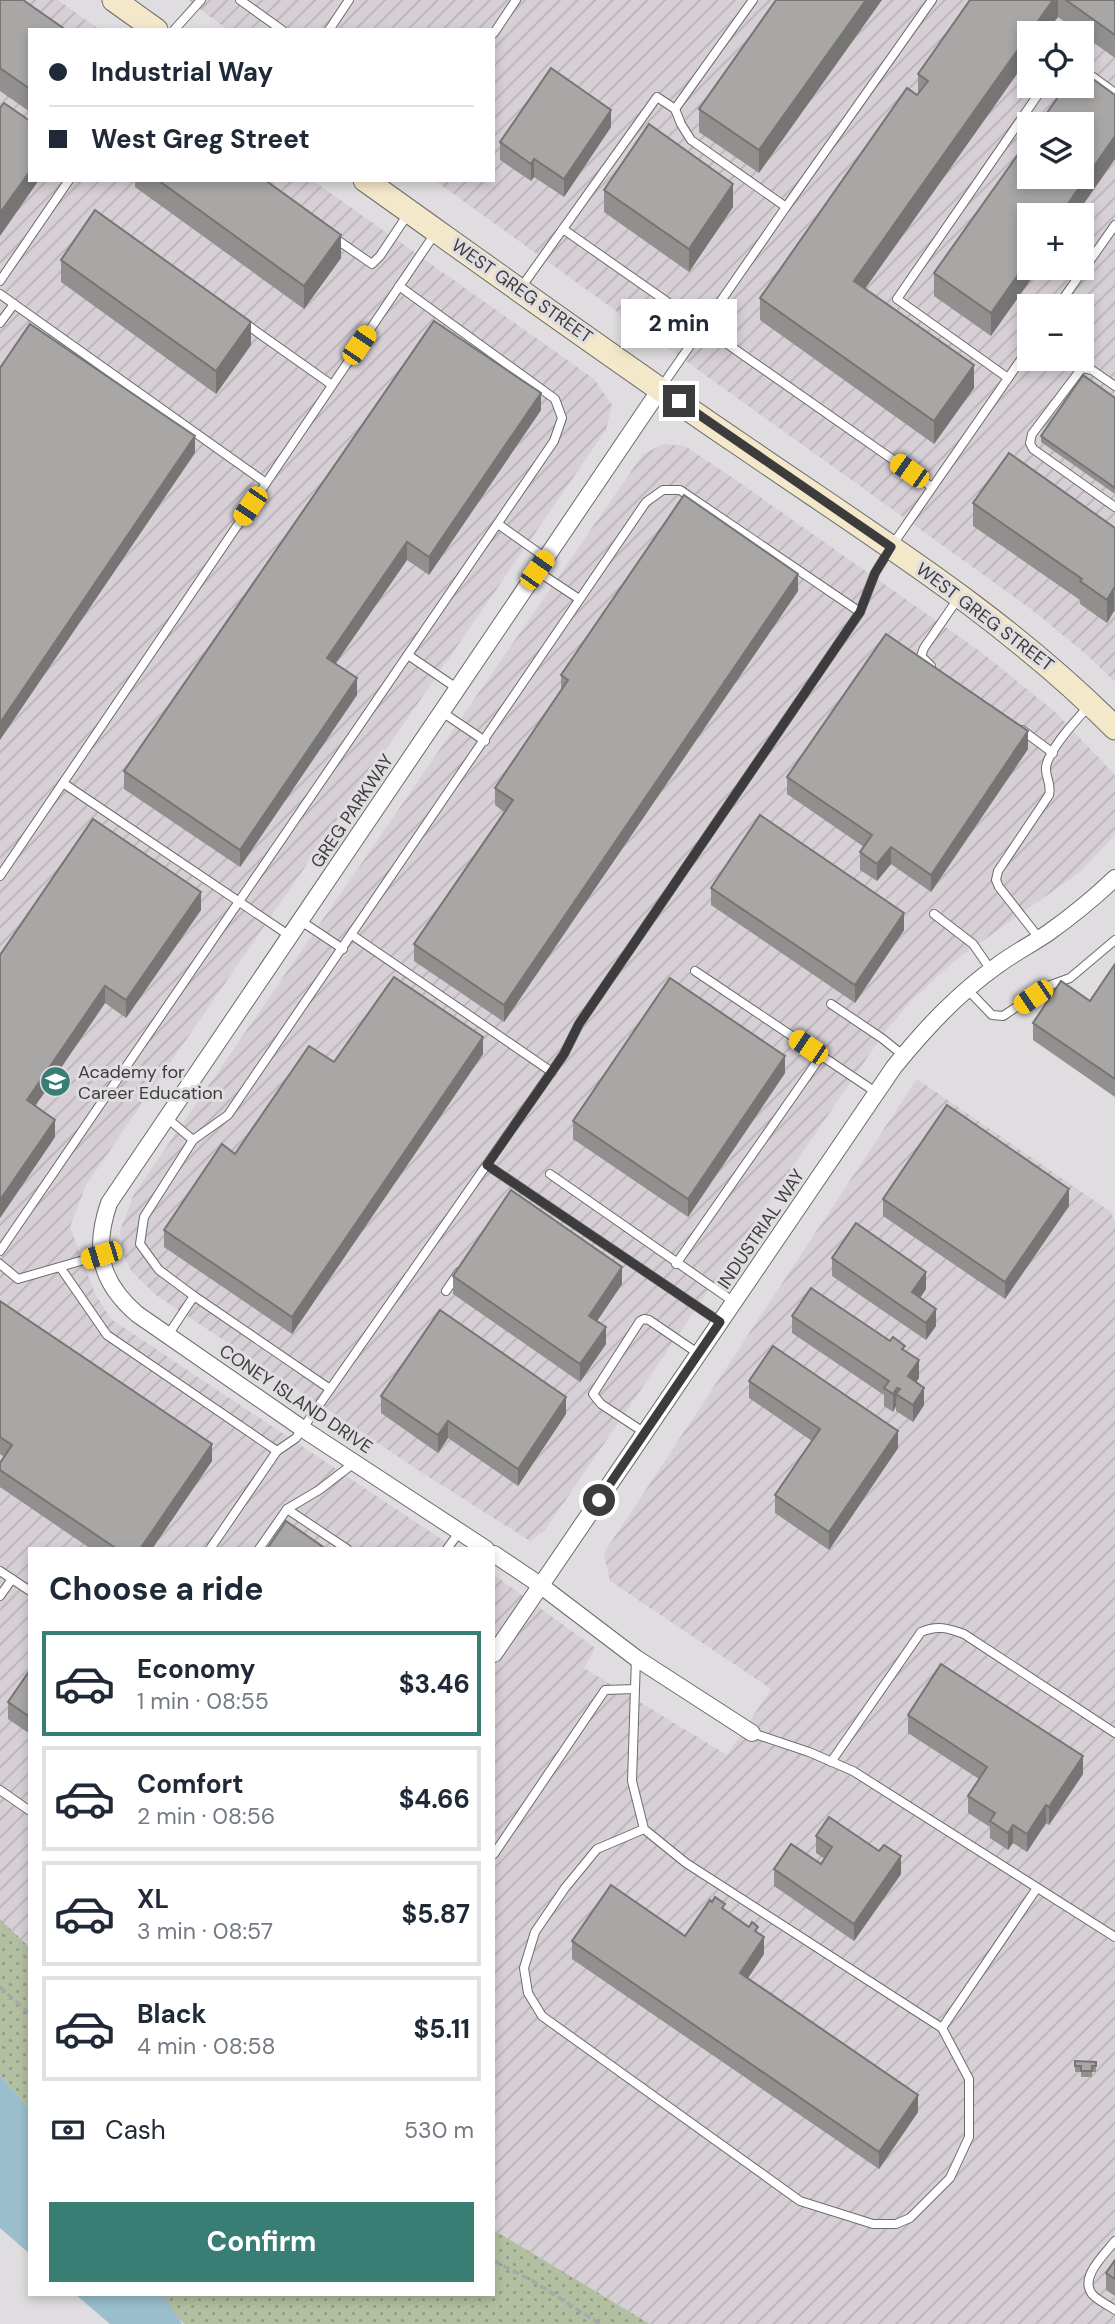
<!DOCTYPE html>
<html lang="en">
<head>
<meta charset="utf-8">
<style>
  body { margin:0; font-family:"DM Sans",sans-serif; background:#f2f2f3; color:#1f2937; height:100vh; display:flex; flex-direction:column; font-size:26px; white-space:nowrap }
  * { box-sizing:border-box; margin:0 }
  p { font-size:23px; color:#747a83 }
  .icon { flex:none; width:38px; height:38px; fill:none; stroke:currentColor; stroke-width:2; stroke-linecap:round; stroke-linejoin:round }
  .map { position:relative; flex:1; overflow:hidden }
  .drawer { position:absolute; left:28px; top:1547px; width:467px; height:749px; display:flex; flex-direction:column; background:#fff; border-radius:0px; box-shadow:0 4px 10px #0003 }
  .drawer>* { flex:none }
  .banner { position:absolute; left:28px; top:28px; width:467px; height:154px; border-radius:0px; box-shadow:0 4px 10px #0003; display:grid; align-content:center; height:154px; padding:0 21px; background:#fff }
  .tools { position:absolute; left:1017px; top:21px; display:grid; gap:14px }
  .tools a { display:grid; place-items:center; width:77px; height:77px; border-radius:0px; background:#fff; box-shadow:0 4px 10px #0003; font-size:35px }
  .end { position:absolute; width:32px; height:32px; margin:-16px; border:9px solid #3d3c3d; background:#fff; box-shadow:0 0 0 4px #fff }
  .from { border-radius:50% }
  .bubble { position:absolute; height:49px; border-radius:0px; background:#fff; box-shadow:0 4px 10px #0003; font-size:23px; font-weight:700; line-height:49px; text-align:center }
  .car { position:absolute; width:21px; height:42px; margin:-21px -10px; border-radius:9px; box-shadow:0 0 5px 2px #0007; background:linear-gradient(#f5c518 24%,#345 0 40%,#f5c518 0 76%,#345 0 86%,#f5c518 0) }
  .banner b { display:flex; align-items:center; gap:24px; height:66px; font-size:26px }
  .banner b+b { border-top:2px solid #e0e1e3 }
  .banner i { width:18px; height:18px; background:#1f2937 }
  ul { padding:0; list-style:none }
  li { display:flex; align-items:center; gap:21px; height:105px; margin:0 14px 10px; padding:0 7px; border:4px solid #e0e1e3; border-radius:0px }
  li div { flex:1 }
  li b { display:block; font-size:26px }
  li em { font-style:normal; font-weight:700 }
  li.active { border-color:#397e75 }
  li>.icon { width:63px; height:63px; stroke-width:1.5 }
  h2 { padding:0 21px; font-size:32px; line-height:84px }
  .pay { display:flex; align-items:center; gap:18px; height:77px; padding:0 21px; font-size:26px }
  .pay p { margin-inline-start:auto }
  .cta { display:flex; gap:14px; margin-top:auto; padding:14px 21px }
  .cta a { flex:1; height:80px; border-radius:0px; background:#397e75; color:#fff; font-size:28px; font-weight:700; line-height:80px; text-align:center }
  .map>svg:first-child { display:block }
  .industrial { fill:url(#industrial-furrows); fill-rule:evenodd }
  .grass { fill:url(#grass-dots) }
  .water { fill:#9abecc }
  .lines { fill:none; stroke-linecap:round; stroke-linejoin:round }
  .service-casing { stroke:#6d6b6d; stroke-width:10 }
  .minor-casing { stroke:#6d6b6d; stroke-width:18 }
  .secondary-casing { stroke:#6d6b6d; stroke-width:25 }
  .path { stroke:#aaa7aa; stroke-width:3.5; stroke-dasharray:7 3.5; stroke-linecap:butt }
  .service { stroke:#fff; stroke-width:8 }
  .minor { stroke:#fff; stroke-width:16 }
  .secondary { stroke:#f4e8ca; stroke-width:23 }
  .wall { fill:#91908e }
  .shaded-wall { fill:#767574 }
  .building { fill:#a9a7a5; stroke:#767574; stroke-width:2 }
  .route { stroke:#3d3c3d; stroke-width:9 }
  .labels { text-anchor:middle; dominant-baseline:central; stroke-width:6; stroke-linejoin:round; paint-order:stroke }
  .street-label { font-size:18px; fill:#3d3c3d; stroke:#e0dde0 }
  .poi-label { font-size:18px; fill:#3d3c3d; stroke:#e0dde0; text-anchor:start }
</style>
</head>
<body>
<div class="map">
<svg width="1115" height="2324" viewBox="0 0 1115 2324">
  <defs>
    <pattern id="industrial-furrows" width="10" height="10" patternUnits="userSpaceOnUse" patternTransform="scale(1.75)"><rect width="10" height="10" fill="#d7cfd6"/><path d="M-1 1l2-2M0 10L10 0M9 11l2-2" fill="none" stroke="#b9b3b9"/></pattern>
    <pattern id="grass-dots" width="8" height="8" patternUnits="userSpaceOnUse" patternTransform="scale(1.75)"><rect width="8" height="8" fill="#b3bfa1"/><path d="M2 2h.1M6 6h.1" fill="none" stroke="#939c84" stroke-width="1.8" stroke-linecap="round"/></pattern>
  </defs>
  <rect width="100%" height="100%" fill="#e0dde0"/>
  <g class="industrial">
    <path d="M0,0H58L100,30H30V180H312L594,379L612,405L606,430L86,1185L70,1227L95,1294L111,1319L456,1549H30V1948L0,1919Z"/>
    <path d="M188,0H1115V682L1086,654L1031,609L434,180H494V30H228ZM1029,33H1082V86H1029ZM1029,124H1082V177H1029ZM1029,215H1082V268H1029ZM1029,306H1082V359H1029Z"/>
    <path d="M664,444L685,446L730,476L981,652L1055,712L1115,775V835L1081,871L953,962L912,1000L884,1033L545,1530L530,1541L421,1472L156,1295L132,1272L123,1254L120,1231L134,1194L643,454Z"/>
    <path d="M917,1079L1111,1212L1115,1221V2324H650L494,2230V1575L595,1648L584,1668L727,1755L771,1689L610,1581L604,1553Z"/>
  </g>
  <g class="grass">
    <path d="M0,1919L30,1948V2110L0,2075Z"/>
    <path d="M494,2230L650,2324H184L172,2312L163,2294H494Z"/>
  </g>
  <g class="water">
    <path d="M0,2075L30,2110V2254L0,2228Z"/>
    <path d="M75,2294H163L182,2324H110Z"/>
  </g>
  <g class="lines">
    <defs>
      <g id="service">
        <path d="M240,0L282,30"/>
        <path d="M174,30L201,0"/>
        <path d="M329,30L349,0"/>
        <path d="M494,33L516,0"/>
        <path d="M1082,69L1115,93"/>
        <path d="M786,207L932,0"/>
        <path d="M563,229L932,487"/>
        <path d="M333,237L372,264L380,256L408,214"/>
        <path d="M0,281L69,180"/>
        <path d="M520,289L657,97L675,109L753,0"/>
        <path d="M0,294L266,483"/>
        <path d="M1058,306L1115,225"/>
        <path d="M243,322L332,385"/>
        <path d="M0,323L14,304"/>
        <path d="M1008,378L897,299L1044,86"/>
        <path d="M662,386L786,207L691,140L681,124L675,109"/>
        <path d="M1115,386L1092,370L1082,368L1032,434L1030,443L1033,449L1115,507"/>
        <path d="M498,524L546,558"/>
        <path d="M537,571L579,599"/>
        <path d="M408,655L458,689"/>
        <path d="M931,666L921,656L924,648L959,597"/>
        <path d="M442,712L485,741"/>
        <path d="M1022,730L1053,753"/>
        <path d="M63,783L290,936"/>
        <path d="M0,876L436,232"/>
        <path d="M934,914L973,944L991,970"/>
        <path d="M301,921L343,949"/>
        <path d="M352,935L552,1072"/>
        <path d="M1039,938L999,887L996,880L998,871L1049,795C1052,783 1045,778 1046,767C1049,749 1076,720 1089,706"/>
        <path d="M695,971L877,1093"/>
        <path d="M967,989L992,1015L1003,1016L1048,986L1070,978L1115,940"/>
        <path d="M831,1004L883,1039L904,1056"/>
        <path d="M167,1118L193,1140"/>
        <path d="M487,1165L720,1322"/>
        <path d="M550,1174L734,1302"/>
        <path d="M0,1251L554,441L562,418L555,399L399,286"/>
        <path d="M0,1264L18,1279L101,1255"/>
        <path d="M676,1264L821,1056"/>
        <path d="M60,1267L107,1335L277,1451L296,1438L564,1054L579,1024L860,612L875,573L891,547L1029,348"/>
        <path d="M446,1291L459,1272"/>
        <path d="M194,1296L159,1270L140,1244L144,1217L193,1140L228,1115L646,502L663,490H680L860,612"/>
        <path d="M168,1335L194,1296L330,1389"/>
        <path d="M645,1433L601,1404L593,1394L640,1321L644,1319L649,1320L699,1354"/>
        <path d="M287,1509L347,1549"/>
        <path d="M210,1549L277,1451"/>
        <path d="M259,1549L287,1509L319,1490L354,1463"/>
        <path d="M447,1549L460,1531"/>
        <path d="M0,1571L30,1591"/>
        <path d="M0,1596L12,1579"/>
        <path d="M636,1658L632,1781L644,1829L686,1863L942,2028L969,2079V2137L950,2178L910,2218L896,2224H873L800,2201L542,2016L528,1993L524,1968L535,1932L565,1888L597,1849L644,1829"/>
        <path d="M752,1733L809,1752L853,1771L1115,1937"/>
        <path d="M831,1762L921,1632C937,1625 948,1628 964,1634L1115,1733"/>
        <path d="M0,1790L30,1811"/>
        <path d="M494,1854L605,1690L635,1689"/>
        <path d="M942,2028L1037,1888"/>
        <path d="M1115,2241C1105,2254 1079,2277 1092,2294C1097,2300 1108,2305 1115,2310"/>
      </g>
      <g id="minor">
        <path d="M486,1549L303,1429L137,1314C100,1282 93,1250 109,1203L661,388"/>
        <path d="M494,1554L540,1585L636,1658L752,1733"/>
        <path d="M494,1654L894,1067C925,1029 957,994 998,965C1014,953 1032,944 1048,933C1072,916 1094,898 1115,878"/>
      </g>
      <g id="secondary">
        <path d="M114,0L156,30"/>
        <path d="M365,180C490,269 614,359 741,445C870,534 1004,616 1115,728"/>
      </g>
    </defs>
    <use href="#service" class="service-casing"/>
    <use href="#minor" class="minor-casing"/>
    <use href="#secondary" class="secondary-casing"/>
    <g class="path">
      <path d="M0,1987L30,2014"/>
      <path d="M494,2261L533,2281L600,2324"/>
    </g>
    <use href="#service" class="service"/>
    <use href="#minor" class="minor"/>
    <use href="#secondary" class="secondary"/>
  </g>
  <g class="wall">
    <path d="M776,0L759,173L699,132V109Z"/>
    <path d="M970,0H1115V58L1058,17L1029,33V57L865,289L974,388L934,444L760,320V298L918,95V74Z"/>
    <path d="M0,1L30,30V112L0,91Z"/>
    <path d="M611,127L564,197L534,177L531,181L500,160V142Z"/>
    <path d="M1029,139L991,336L934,296V273Z"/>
    <path d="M135,180H265L341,258L304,309L135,187Z"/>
    <path d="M604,190L733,207L689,272L604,212Z"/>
    <path d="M61,260L251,345L216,394L61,282Z"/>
    <path d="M1115,398V494L1041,442V436Z"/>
    <path d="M541,410L429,575L407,560L335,664L357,695L240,867L124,789V771Z"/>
    <path d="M973,503L1115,528V612L1114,611L1107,623L1080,604V600L973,526Z"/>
    <path d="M798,591L504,1022L414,961V944L504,812L495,805V788L561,691V675Z"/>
    <path d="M1028,749L931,892L891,864L877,881L860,870V852L864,847L787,794V777Z"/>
    <path d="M93,819L201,910L126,1018L105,1003L35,1106L55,1137L0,1218Z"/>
    <path d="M711,888L904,930L855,1003L711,905Z"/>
    <path d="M1115,964V1097L1033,1040V1023L1090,1001Z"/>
    <path d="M483,1054L292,1334L164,1247V1230L235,1154L334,1062Z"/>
    <path d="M785,1073L688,1217L573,1139V1121Z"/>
    <path d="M883,1199L1069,1206L1005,1299L883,1216Z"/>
    <path d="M832,1258L926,1289L920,1298L936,1326L926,1340L832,1276Z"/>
    <path d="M453,1276L622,1284L597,1321L606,1344L580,1382L453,1294Z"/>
    <path d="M0,1301L212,1461L152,1549H91L0,1487V1463L4,1457L0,1454Z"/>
    <path d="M792,1316L905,1351L919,1378L916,1382L924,1405L913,1422L896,1411V1406L893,1412L884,1406V1395L792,1333Z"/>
    <path d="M749,1381L898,1448L829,1550L775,1513V1495L812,1441L749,1398Z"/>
    <path d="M381,1396L566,1414L518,1486L448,1438L438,1453L381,1413Z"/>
    <path d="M30,1670V1734L8,1719V1702Z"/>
    <path d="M908,1715L1083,1774L1049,1825L1046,1823L1027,1852L1013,1843L1008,1850L990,1838V1827L968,1813V1796L979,1779L908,1733Z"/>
    <path d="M816,1836L901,1874L854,1941L774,1886V1869L821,1864L825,1859L816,1853Z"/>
    <path d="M725,1910L758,1933L764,1954L748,1978L918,2112L879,2169L572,1959V1941L685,1936Z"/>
    <path d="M1075,2061L1096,2062V2072H1092V2077H1081V2072H1075Z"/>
    <path d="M1115,2260V2296L1106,2290V2273Z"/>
  </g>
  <g class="shaded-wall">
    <path d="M866,0H882L759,173V150Z"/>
    <path d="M1053,0H1058V17L1046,33H1030Z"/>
    <path d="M1029,34V57L854,304V281Z"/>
    <path d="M611,110V127L564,197V179Z"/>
    <path d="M1115,136V159L1076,215H1060Z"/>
    <path d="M534,159V177L531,181V164Z"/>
    <path d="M30,171V180H39L0,236V213Z"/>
    <path d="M733,184V207L689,272V249Z"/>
    <path d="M341,235V258L304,309V286Z"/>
    <path d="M1029,259V268H1039L991,336V313Z"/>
    <path d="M251,322V345L216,394V371Z"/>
    <path d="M974,365V388L934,444V421Z"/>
    <path d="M541,393V410L429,575V557Z"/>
    <path d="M195,436V453L0,740V723Z"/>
    <path d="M407,542V560L327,676V658Z"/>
    <path d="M798,574V591L504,1022V1005Z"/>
    <path d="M1114,588V611L1107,623V600Z"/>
    <path d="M357,678V695L240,867V850Z"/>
    <path d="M1028,731V749L931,892V875Z"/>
    <path d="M891,847V864L877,881V864Z"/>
    <path d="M201,892V910L126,1018V1000Z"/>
    <path d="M904,913V930L855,1003V985Z"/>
    <path d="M105,986V1003L27,1118V1100Z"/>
    <path d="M483,1037V1054L292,1334V1317Z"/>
    <path d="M785,1056V1073L688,1217V1199Z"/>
    <path d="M55,1120V1137L0,1218V1200Z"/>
    <path d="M1069,1189V1206L1005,1299V1282Z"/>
    <path d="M622,1267V1284L589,1333V1316Z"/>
    <path d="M926,1272V1289L912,1310V1292Z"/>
    <path d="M936,1309V1326L926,1340V1323Z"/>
    <path d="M606,1327V1344L580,1382V1364Z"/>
    <path d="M919,1360V1378L908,1394V1376Z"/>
    <path d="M897,1388L896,1406L893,1412V1394Z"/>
    <path d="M924,1388V1405L913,1422V1405Z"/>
    <path d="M566,1397V1414L518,1486V1469Z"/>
    <path d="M448,1421V1438L438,1453V1435Z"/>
    <path d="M898,1431V1448L829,1550V1532Z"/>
    <path d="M212,1444V1461L152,1549H140Z"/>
    <path d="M1083,1756V1774L1049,1825V1807Z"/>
    <path d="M1046,1805V1823L1027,1852V1834Z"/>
    <path d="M1013,1825V1843L1008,1850V1833Z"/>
    <path d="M901,1856V1874L854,1941V1924Z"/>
    <path d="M764,1937V1954L740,1990V1973Z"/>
    <path d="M918,2095V2112L879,2169V2152Z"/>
  </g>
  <g class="building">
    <path d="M1,0H23L66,30H30V89L0,68V1Z"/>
    <path d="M776,0H866L759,150L699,109Z"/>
    <path d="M970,0H1053L854,281L974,365L934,421L760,298L907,88L917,95L928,81L918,74Z"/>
    <path d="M1066,0H1115V35Z"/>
    <path d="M551,68L611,110L564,179L534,159L531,164L500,142Z"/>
    <path d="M1082,71L1115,95V136L1060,215H1029V259L991,313L934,273L1029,139V177H1082V124H1039L1066,86H1082Z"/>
    <path d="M4,103L30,121V171L0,213V108Z"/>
    <path d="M649,124L733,184L689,249L604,190Z"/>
    <path d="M158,180H265L341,235L304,286Z"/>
    <path d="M95,210L251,322L216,371L61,260Z"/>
    <path d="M434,321L541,393L429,557L407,542L327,658L357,678L240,850L124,771Z"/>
    <path d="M30,324L195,436L0,723V368Z"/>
    <path d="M1083,375L1115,398V488L1041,436Z"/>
    <path d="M1009,453L1115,528V589L1114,588L1107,600L1080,581L1082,579L973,503Z"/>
    <path d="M684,495L798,574L504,1005L414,944L513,800L495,788L568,680L561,675Z"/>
    <path d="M886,634L1028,731L931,875L891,847L877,864L860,852L872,835L787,777Z"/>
    <path d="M760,815L904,913L855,985L711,888Z"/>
    <path d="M93,819L201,892L126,1000L105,986L27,1100L55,1120L0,1200V955Z"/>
    <path d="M1115,964V1079L1033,1023L1061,981L1090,1001Z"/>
    <path d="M394,977L483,1037L292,1317L164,1230L222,1144L235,1154L309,1046L334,1062Z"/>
    <path d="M670,978L785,1056L688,1199L573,1121Z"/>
    <path d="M947,1105L1069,1189L1005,1282L883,1199Z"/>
    <path d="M511,1190L622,1267L589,1316L606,1327L580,1364L453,1276Z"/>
    <path d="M856,1223L926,1272L912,1292L936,1309L926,1323L832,1258Z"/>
    <path d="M811,1288L890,1341L893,1337L905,1346L902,1349L919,1360L908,1376L924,1388L913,1405L896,1394L900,1389L897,1388L893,1394L884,1388L889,1381L792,1316Z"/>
    <path d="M0,1301L212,1444L140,1549H117L0,1470V1463L12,1445L0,1437Z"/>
    <path d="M440,1310L566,1397L518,1469L448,1421L438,1435L381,1396Z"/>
    <path d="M773,1346L898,1431L829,1532L775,1495L820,1429L749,1381Z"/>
    <path d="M286,1521L326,1549H267Z"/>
    <path d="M941,1664L1083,1756L1049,1807L1046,1805L1027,1834L1013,1825L1008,1833L990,1821L995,1813L968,1796L987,1767L908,1715Z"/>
    <path d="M30,1670V1717L8,1702Z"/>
    <path d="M829,1817L879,1851L884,1845L901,1856L854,1924L774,1869L791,1844L821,1864L832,1847L816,1836Z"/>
    <path d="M611,1885L685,1936L710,1900L712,1902L715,1897L725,1904L722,1908L749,1927L752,1922L758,1927L755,1931L764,1937L740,1973L918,2095L879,2152L572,1941Z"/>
    <path d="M1075,2061L1096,2062V2066H1092V2071H1081V2066H1075Z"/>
    <path d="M1115,2260V2279L1106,2273Z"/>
  </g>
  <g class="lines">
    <path class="route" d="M599,1500L720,1322L487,1165L564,1054L579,1024L860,612L875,573L891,547L679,401"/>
  </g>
  <defs>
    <symbol id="school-disc" viewBox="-11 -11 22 22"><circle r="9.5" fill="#397e75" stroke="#e0dde0"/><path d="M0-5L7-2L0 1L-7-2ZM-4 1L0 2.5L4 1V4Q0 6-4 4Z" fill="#fff"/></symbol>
  </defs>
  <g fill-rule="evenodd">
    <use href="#school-disc" x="38" y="1064" width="35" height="35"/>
  </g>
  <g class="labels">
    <g class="street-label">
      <text transform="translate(522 291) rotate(35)">WEST GREG STREET</text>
      <text transform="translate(985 617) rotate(37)">WEST GREG STREET</text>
      <text transform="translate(352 811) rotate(-56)">GREG PARKWAY</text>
      <text transform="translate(761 1229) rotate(-56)">INDUSTRIAL WAY</text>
      <text transform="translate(296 1399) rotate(34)">CONEY ISLAND DRIVE</text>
    </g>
    <g class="poi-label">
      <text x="78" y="1072">Academy for<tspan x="78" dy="21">Career Education</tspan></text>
    </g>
  </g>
</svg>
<div class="tools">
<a><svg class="icon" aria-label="locate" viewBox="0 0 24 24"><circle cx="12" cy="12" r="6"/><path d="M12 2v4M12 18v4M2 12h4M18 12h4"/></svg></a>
<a><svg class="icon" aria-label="layers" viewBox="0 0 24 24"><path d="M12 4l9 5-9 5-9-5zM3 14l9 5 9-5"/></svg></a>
<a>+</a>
<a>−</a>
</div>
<i class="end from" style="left:599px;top:1500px"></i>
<i class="end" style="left:679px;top:401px"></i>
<div class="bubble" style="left:621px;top:299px;width:116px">2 min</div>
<i class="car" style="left:359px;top:345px;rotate:34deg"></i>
<i class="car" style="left:909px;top:471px;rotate:305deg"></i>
<i class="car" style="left:250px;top:506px;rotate:214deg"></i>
<i class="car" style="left:537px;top:570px;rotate:35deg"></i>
<i class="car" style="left:1033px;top:997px;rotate:236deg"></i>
<i class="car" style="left:808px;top:1047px;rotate:304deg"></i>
<i class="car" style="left:101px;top:1255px;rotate:253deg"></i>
<div class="banner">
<b><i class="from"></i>Industrial Way</b>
<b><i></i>West Greg Street</b>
</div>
<section class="drawer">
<h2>Choose a ride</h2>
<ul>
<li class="active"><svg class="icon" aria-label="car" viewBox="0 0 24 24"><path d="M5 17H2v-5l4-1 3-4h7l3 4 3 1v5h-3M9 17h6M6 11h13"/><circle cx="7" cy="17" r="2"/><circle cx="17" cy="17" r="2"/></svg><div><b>Economy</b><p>1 min · 08:55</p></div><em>$3.46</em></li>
<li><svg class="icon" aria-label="car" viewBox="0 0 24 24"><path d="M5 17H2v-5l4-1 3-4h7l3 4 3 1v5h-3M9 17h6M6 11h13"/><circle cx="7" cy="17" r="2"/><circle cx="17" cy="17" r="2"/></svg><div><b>Comfort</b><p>2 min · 08:56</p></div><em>$4.66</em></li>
<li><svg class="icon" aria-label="car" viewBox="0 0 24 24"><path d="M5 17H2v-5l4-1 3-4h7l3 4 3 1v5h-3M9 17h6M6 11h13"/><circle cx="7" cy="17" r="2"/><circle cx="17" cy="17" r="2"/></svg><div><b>XL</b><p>3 min · 08:57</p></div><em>$5.87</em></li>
<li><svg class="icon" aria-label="car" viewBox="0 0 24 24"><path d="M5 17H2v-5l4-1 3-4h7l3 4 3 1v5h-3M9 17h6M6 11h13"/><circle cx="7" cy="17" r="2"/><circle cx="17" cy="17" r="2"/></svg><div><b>Black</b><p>4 min · 08:58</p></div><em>$5.11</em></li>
</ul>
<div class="pay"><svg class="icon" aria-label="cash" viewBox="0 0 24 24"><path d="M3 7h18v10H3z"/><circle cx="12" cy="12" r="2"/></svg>Cash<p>530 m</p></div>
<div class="cta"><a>Confirm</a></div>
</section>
</div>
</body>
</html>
